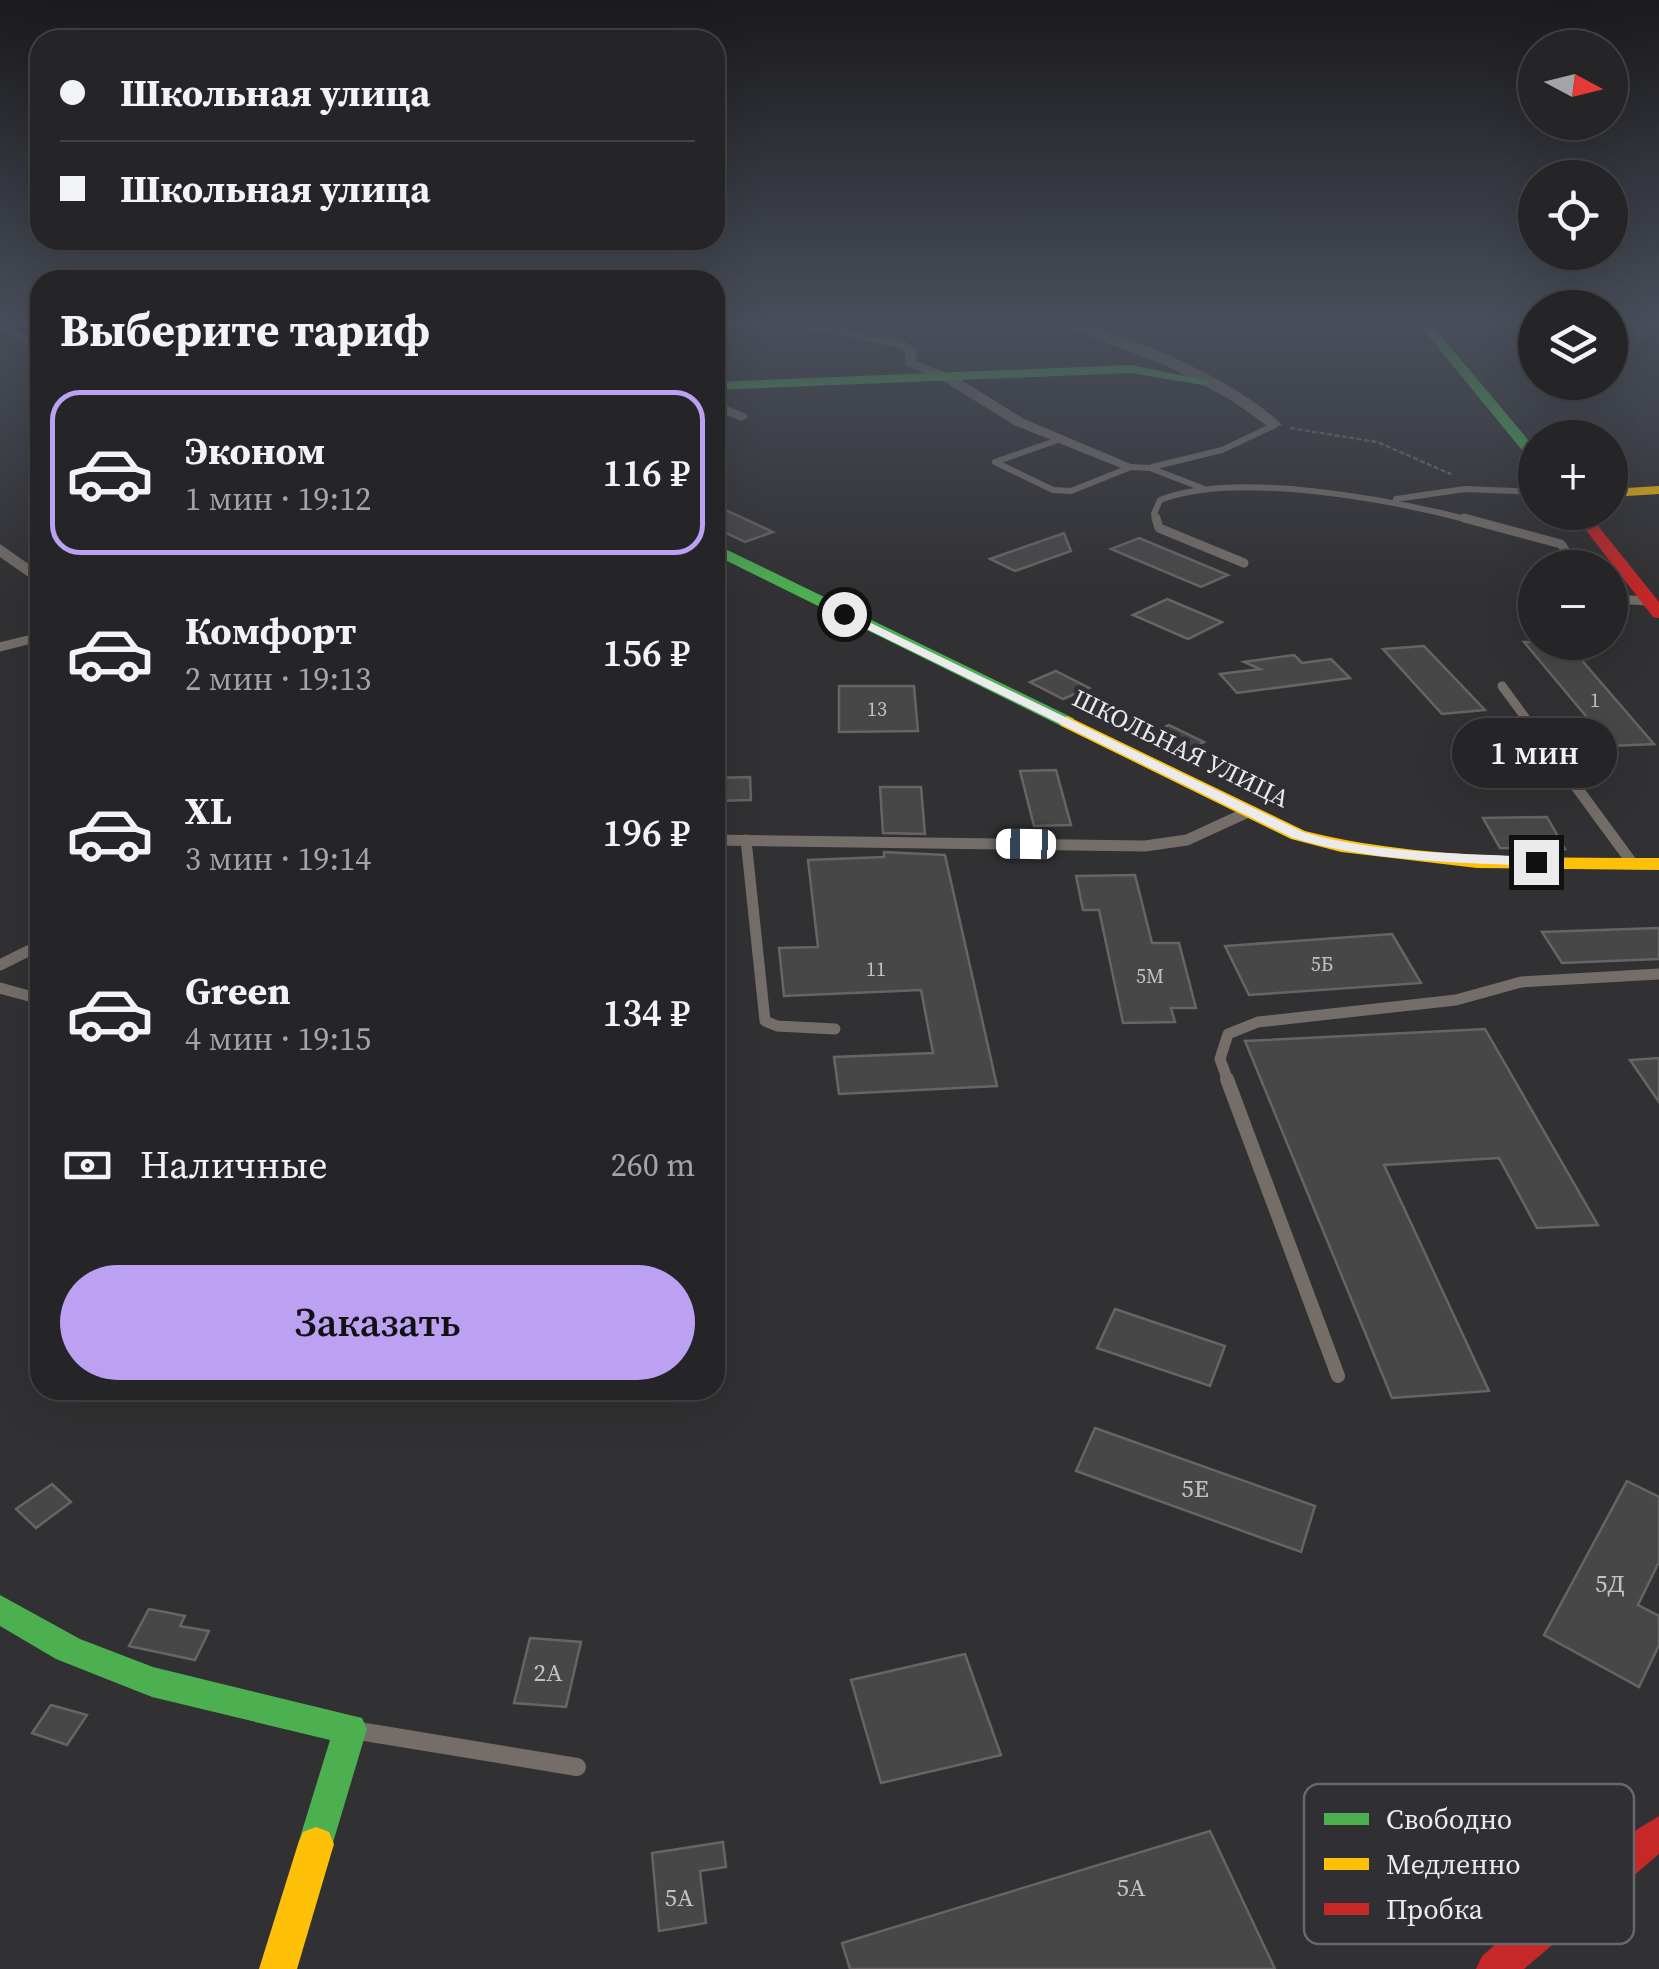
<!DOCTYPE html>
<html lang="ru">
<head>
<meta charset="utf-8">
<style>
  body { margin:0; font-family:"Source Serif 4",serif; background:#313032; color:#f1f3f6; height:100vh; display:flex; flex-direction:column; font-size:38px; white-space:nowrap }
  * { box-sizing:border-box; margin:0 }
  p { font-size:32px; color:#a3a4a7 }
  .icon { flex:none; width:55px; height:55px; fill:none; stroke:currentColor; stroke-width:2; stroke-linecap:round; stroke-linejoin:round }
  .map { position:relative; flex:1; overflow:hidden }
  .details { position:absolute; left:30px; top:270px; width:695px; height:1130px; display:flex; flex-direction:column; background:#252426; border-radius:30px; box-shadow:0 10px 40px #0002,0 0 0 2px #424143 }
  .details>* { flex:none }
  .guide { position:absolute; left:30px; top:30px; width:695px; height:220px; border-radius:30px; box-shadow:0 10px 40px #0002,0 0 0 2px #424143; display:grid; align-content:center; height:220px; padding:0 30px; background:#252426 }
  .needle { width:65px; rotate:97deg }
  .fabs { position:absolute; left:1518px; top:30px; display:grid; gap:20px }
  .fabs a { display:grid; place-items:center; width:110px; height:110px; border-radius:50%; background:#252426; box-shadow:0 10px 40px #0002,0 0 0 2px #424143; font-size:50px }
  .end { position:absolute; width:45px; height:45px; margin:-22px; border:12px solid #ebeaed; background:#111; box-shadow:0 0 0 5px #111 }
  .from { border-radius:50% }
  .bubble { position:absolute; height:70px; border-radius:35px; background:#252426; box-shadow:0 10px 40px #0002,0 0 0 2px #424143; font-size:32px; font-weight:600; line-height:70px; text-align:center }
  .car { position:absolute; width:30px; height:60px; margin:-30px -15px; border-radius:12px; box-shadow:0 0 8px 2px #0007; background:linear-gradient(#fff 24%,#345 0 40%,#fff 0 76%,#345 0 86%,#fff 0) }
  .guide b { display:flex; align-items:center; gap:35px; height:95px; font-size:38px }
  .guide b+b { border-top:2px solid #424143 }
  .guide i { width:25px; height:25px; background:#f1f3f6 }
  ul { padding:0; list-style:none }
  li { display:flex; align-items:center; gap:30px; height:165px; margin:0 20px 15px; padding:0 10px; border:5px solid transparent; border-radius:30px }
  li div { flex:1 }
  li b { display:block; font-size:38px }
  li em { font-style:normal; font-weight:600 }
  li.on { border-color:#bca0f2 }
  li>.icon { width:90px; height:90px; stroke-width:1.5 }
  h2 { padding:0 30px; font-size:45px; line-height:120px }
  .pay { display:flex; align-items:center; gap:25px; height:110px; padding:0 30px; font-size:38px }
  .pay p { margin-inline-start:auto }
  .primary-button { display:flex; gap:20px; margin-top:auto; padding:20px 30px }
  .primary-button a { flex:1; height:115px; border-radius:60px; background:#bca0f2; color:#111; font-size:40px; font-weight:600; line-height:115px; text-align:center }
  .map>svg:first-child { display:block }
  .building { fill:#484747; stroke:#666465; stroke-width:2.5 }
  .lines { fill:none; stroke-linecap:round; stroke-linejoin:round }
  .path { stroke:#6a6663; stroke-width:2.5; stroke-dasharray:5 2.5; stroke-linecap:butt }
  .lane-far4 { stroke:#756d68; stroke-width:6 }
  .lane-far3 { stroke:#756d68; stroke-width:9 }
  .lane-far2 { stroke:#756d68; stroke-width:11 }
  .lane-far1 { stroke:#756d68; stroke-width:14 }
  .lane { stroke:#756d68; stroke-width:18 }
  .street { fill:#756d68; fill-rule:evenodd }
  .fast { fill:#4caf50; fill-rule:evenodd }
  .slow { fill:#ffc107; fill-rule:evenodd }
  .jam { fill:#c62828; fill-rule:evenodd }
  .route { fill:#ebeaed }
  .labels { text-anchor:middle; dominant-baseline:central; stroke-width:9; stroke-linejoin:round; paint-order:stroke }
  .number-label { font-size:20px; fill:#c2c1c4 }
  .street-label { font-size:25px; fill:#ebeaed; stroke:#302f33 }
  .near-number-label { font-size:25px; fill:#c2c1c4 }
  .key { fill:#302f33; stroke:#68676b; stroke-width:2.5 }
  .key-label { font-size:28px; fill:#ebeaed }
</style>
</head>
<body>
<div class="map">
<svg width="1659" height="1969" viewBox="0 0 1659 1969">
  <rect width="100%" height="100%" fill="#313032"/>
  <g class="building">
    <path d="M715,505L773,532L745,542L715,528Z"/>
    <path d="M1064,533L1071,551L1015,571L990,559Z"/>
    <path d="M1139,538L1228,575L1201,587L1111,549Z"/>
    <path d="M1167,599L1222,622L1188,639L1133,615Z"/>
    <path d="M1524,642H1566L1654,744L1611,746Z"/>
    <path d="M1424,646L1485,710L1442,714L1383,649Z"/>
    <path d="M1294,655L1302,663L1331,659L1350,678L1237,693L1220,674L1260,669L1244,662Z"/>
    <path d="M1056,671L1089,688L1063,699L1030,682Z"/>
    <path d="M839,686H914L918,731L839,732Z"/>
    <path d="M1169,725L1204,742L1177,757L1141,739Z"/>
    <path d="M1056,770L1071,825L1034,826L1020,771Z"/>
    <path d="M750,777L751,800L715,801V778Z"/>
    <path d="M880,787H921L925,834L883,833Z"/>
    <path d="M1547,817L1565,849L1500,848L1483,818Z"/>
    <path d="M884,852L945,855L997,1086L839,1094L834,1057L933,1053L921,990L784,996L779,948L818,947L808,860L884,857Z"/>
    <path d="M1135,875L1152,943H1179L1196,1008H1171L1175,1022L1123,1023L1099,910H1083L1076,876Z"/>
    <path d="M1659,928V959L1562,963L1542,932Z"/>
    <path d="M1392,934L1421,983L1249,995L1225,946Z"/>
    <path d="M1485,1029L1598,1225L1537,1228L1499,1158L1384,1165L1489,1391L1392,1398L1245,1041Z"/>
    <path d="M1659,1058V1102L1630,1060Z"/>
    <path d="M1115,1309L1225,1346L1210,1386L1097,1348Z"/>
    <path d="M1095,1428L1315,1506L1301,1552L1076,1471Z"/>
    <path d="M1627,1481L1659,1497V1562L1638,1605L1659,1616V1645L1639,1687L1544,1635Z"/>
    <path d="M52,1484L71,1502L36,1528L16,1509Z"/>
    <path d="M149,1609L185,1616L180,1626L209,1631L195,1660L129,1646Z"/>
    <path d="M530,1638L581,1642L566,1707L514,1703Z"/>
    <path d="M965,1654L1001,1755L881,1783L851,1680Z"/>
    <path d="M51,1705L87,1715L67,1745L32,1733Z"/>
    <path d="M1210,1831L1275,1969H850L842,1943Z"/>
    <path d="M723,1842L726,1867L700,1871L706,1923L659,1931L652,1853Z"/>
  </g>
  <g class="lines">
    <path class="path" d="M1290,428L1377,442L1451,474"/>
    <g class="lane-far4">
      <path d="M0,327L40,346"/>
      <path d="M995,462L1053,490L1071,491L1131,467L1150,468L1202,488"/>
      <path d="M995,462L1058,440"/>
      <path d="M1152,467L1222,450L1275,425"/>
      <path d="M1396,499L1465,489L1535,492"/>
      <path d="M1156,521L1154,514L1160,500C1237,470 1393,500 1473,521"/>
    </g>
    <g class="lane-far3">
      <path d="M1156,518L1159,528L1244,563"/>
      <path d="M1464,518L1561,544L1578,568"/>
      <path d="M1610,599L1649,601"/>
      <path d="M0,647L40,637"/>
      <path d="M1502,686L1563,769"/>
    </g>
    <g class="lane-far2">
      <path d="M1561,766L1633,864"/>
      <path d="M715,840L1145,846L1187,840L1248,812"/>
      <path d="M746,840L765,1021L777,1026L835,1029"/>
      <path d="M0,965L40,945"/>
      <path d="M0,988L40,999"/>
      <path d="M1228,1081L1220,1059L1228,1034L1258,1022L1456,1000L1521,982L1659,974"/>
    </g>
    <path class="lane-far1" d="M1227,1079L1338,1376"/>
    <path class="lane" d="M359,1731L577,1767"/>
    <g class="street">
      <path d="M780,323H805L904,341L917,350L916,361L955,376L1024,419L1138,467L1126,470L1014,425L945,382L906,366L905,352L896,347Z"/>
      <path d="M1057,323C1112,322 1243,384 1282,425L1270,428L1231,400L1169,367Z"/>
      <path d="M1629,323H1641L1646,338H1638Z"/>
      <path d="M715,401L746,414L748,417L741,421L715,410Z"/>
      <path d="M0,544L40,572V585L0,557Z"/>
    </g>
    <g class="fast">
      <path d="M1418,323H1430L1535,448V461L1530,460Z"/>
      <path d="M1131,365L1210,381L1204,385L1131,373L715,390V382Z"/>
      <path d="M715,544L1073,718L1076,722L1067,728L1061,726L715,555Z"/>
      <path d="M0,1595L80,1639L153,1667L362,1718L367,1729L329,1856L316,1861L303,1856L298,1844L330,1740L152,1697L56,1659L0,1626Z"/>
    </g>
    <g class="slow">
      <path d="M1659,486V494L1610,497V489Z"/>
      <path d="M1067,716L1305,831C1420,860 1541,857 1659,858V870L1477,868L1341,852L1291,839L1061,726L1058,722Z"/>
      <path d="M316,1827L329,1832L334,1844L297,1969H259L298,1844L303,1832Z"/>
    </g>
    <g class="jam">
      <path d="M1572,512H1587L1659,602V618L1653,617Z"/>
      <path d="M1659,1816V1854L1524,1969H1476L1482,1956L1607,1848Z"/>
    </g>
  </g>
  <linearGradient id="sky" x2="0" y2="1"><stop stop-color="#1b1a1c"/><stop offset="0.54" stop-color="#484e5a"/><stop offset="1" stop-color="#484e5a" stop-opacity="0"/></linearGradient>
  <rect width="1659" height="599" fill="url(#sky)"/>
  <path class="route" d="M844,610L1303,832C1378,854 1458,853 1536,857L1543,862L1536,866C1454,862 1372,862 1293,838L840,616Z"/>
  <g class="labels">
    <g class="number-label">
      <text x="1595" y="700">1</text>
      <text x="877" y="709">13</text>
      <text x="1322" y="964">5Б</text>
      <text x="876" y="969">11</text>
      <text x="1150" y="976">5М</text>
    </g>
    <g class="street-label">
      <text transform="translate(1181 748) rotate(26)">ШКОЛЬНАЯ УЛИЦА</text>
    </g>
    <g class="near-number-label">
      <text x="1195" y="1488">5Е</text>
      <text x="1610" y="1583">5Д</text>
      <text x="548" y="1672">2А</text>
      <text x="1131" y="1887">5А</text>
      <text x="679" y="1897">5А</text>
    </g>
  </g>
  <rect x="1304" y="1784" width="330" height="160" rx="15" class="key"/>
  <rect x="1324" y="1813" width="45" height="12" fill="#4caf50"/>
  <rect x="1324" y="1858" width="45" height="12" fill="#ffc107"/>
  <rect x="1324" y="1903" width="45" height="12" fill="#c62828"/>
  <g class="key-label">
    <text x="1386" y="1829">Свободно</text>
    <text x="1386" y="1874">Медленно</text>
    <text x="1386" y="1919">Пробка</text>
  </g>
</svg>
<div class="fabs">
<a><svg class="needle" viewBox="-14 -14 28 28"><path d="M0-13l5 13h-10z" fill="#e53935"/><path d="M0 13l5-13h-10z" fill="#a3a4a7"/></svg></a>
<a><svg class="icon" aria-label="locate" viewBox="0 0 24 24"><circle cx="12" cy="12" r="6"/><path d="M12 2v4M12 18v4M2 12h4M18 12h4"/></svg></a>
<a><svg class="icon" aria-label="layers" viewBox="0 0 24 24"><path d="M12 4l9 5-9 5-9-5zM3 14l9 5 9-5"/></svg></a>
<a>+</a>
<a>−</a>
</div>
<i class="end from" style="left:844px;top:614px"></i>
<i class="end" style="left:1536px;top:862px"></i>
<div class="bubble" style="left:1452px;top:718px;width:165px">1 мин</div>
<i class="car" style="left:1026px;top:844px;rotate:271deg"></i>
<div class="guide">
<b><i class="from"></i>Школьная улица</b>
<b><i></i>Школьная улица</b>
</div>
<section class="details">
<h2>Выберите тариф</h2>
<ul>
<li class="on"><svg class="icon" aria-label="car" viewBox="0 0 24 24"><path d="M5 17H2v-5l4-1 3-4h7l3 4 3 1v5h-3M9 17h6M6 11h13"/><circle cx="7" cy="17" r="2"/><circle cx="17" cy="17" r="2"/></svg><div><b>Эконом</b><p>1 мин · 19:12</p></div><em>116 ₽</em></li>
<li><svg class="icon" aria-label="car" viewBox="0 0 24 24"><path d="M5 17H2v-5l4-1 3-4h7l3 4 3 1v5h-3M9 17h6M6 11h13"/><circle cx="7" cy="17" r="2"/><circle cx="17" cy="17" r="2"/></svg><div><b>Комфорт</b><p>2 мин · 19:13</p></div><em>156 ₽</em></li>
<li><svg class="icon" aria-label="car" viewBox="0 0 24 24"><path d="M5 17H2v-5l4-1 3-4h7l3 4 3 1v5h-3M9 17h6M6 11h13"/><circle cx="7" cy="17" r="2"/><circle cx="17" cy="17" r="2"/></svg><div><b>XL</b><p>3 мин · 19:14</p></div><em>196 ₽</em></li>
<li><svg class="icon" aria-label="car" viewBox="0 0 24 24"><path d="M5 17H2v-5l4-1 3-4h7l3 4 3 1v5h-3M9 17h6M6 11h13"/><circle cx="7" cy="17" r="2"/><circle cx="17" cy="17" r="2"/></svg><div><b>Green</b><p>4 мин · 19:15</p></div><em>134 ₽</em></li>
</ul>
<div class="pay"><svg class="icon" aria-label="cash" viewBox="0 0 24 24"><path d="M3 7h18v10H3z"/><circle cx="12" cy="12" r="2"/></svg>Наличные<p>260 m</p></div>
<div class="primary-button"><a>Заказать</a></div>
</section>
</div>
</body>
</html>
